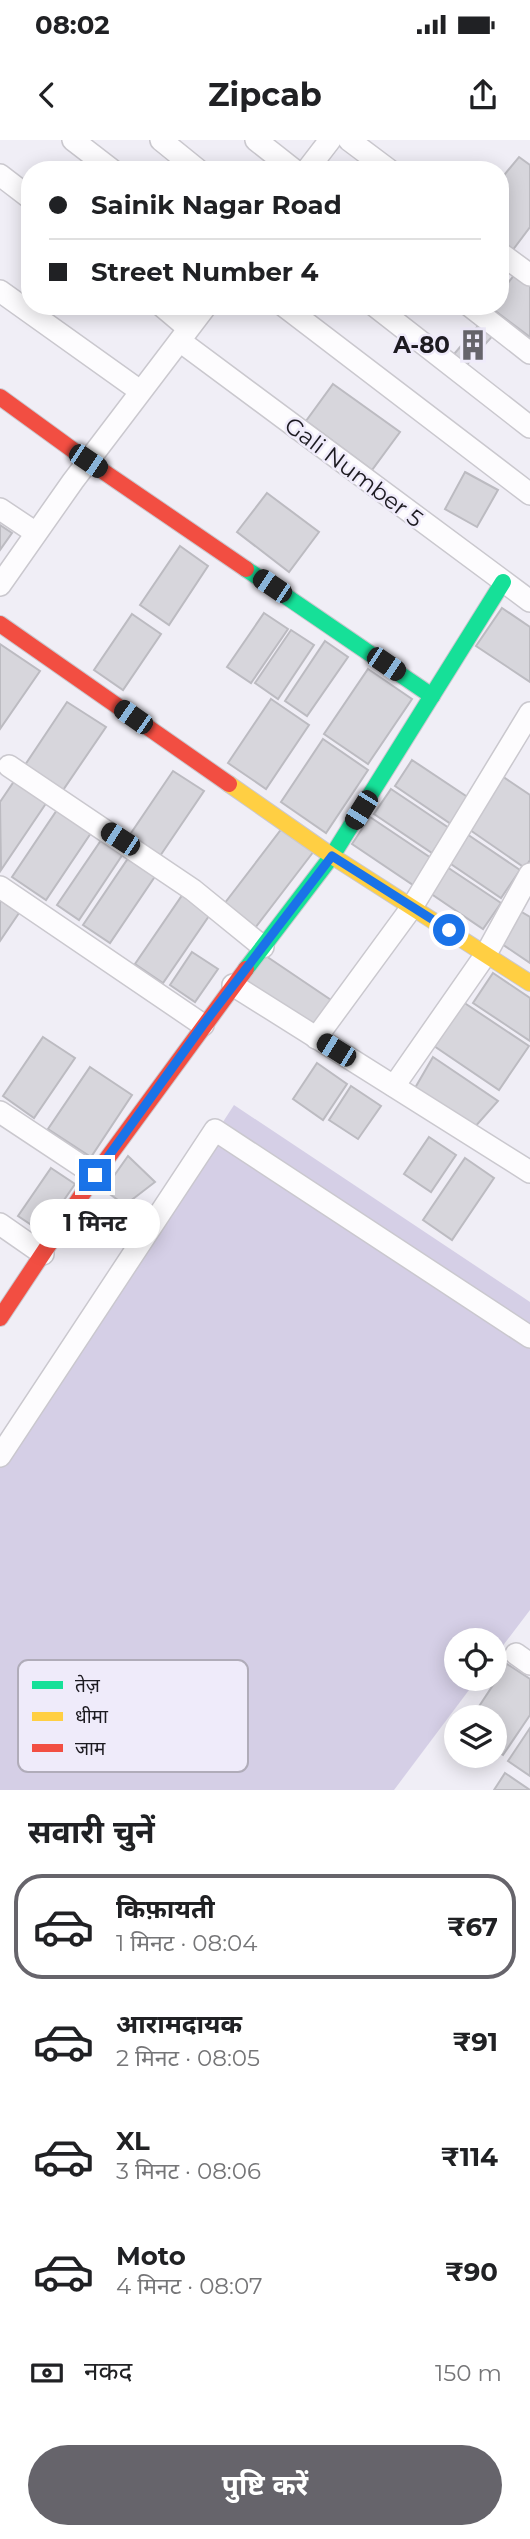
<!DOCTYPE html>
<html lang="hi">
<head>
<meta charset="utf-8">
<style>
  body { margin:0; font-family:Montserrat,"Noto Sans Devanagari",sans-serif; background:#f6f6f6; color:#202124; height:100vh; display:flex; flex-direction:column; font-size:26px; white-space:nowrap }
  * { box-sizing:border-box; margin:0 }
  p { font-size:23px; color:#757577 }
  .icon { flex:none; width:38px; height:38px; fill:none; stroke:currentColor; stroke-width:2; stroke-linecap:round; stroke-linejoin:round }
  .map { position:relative; height:1650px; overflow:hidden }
  .drawer { display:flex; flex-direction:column; background:#fff; flex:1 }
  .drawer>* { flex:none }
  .guide { position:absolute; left:21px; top:21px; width:488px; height:154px; border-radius:28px; box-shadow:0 4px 18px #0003; display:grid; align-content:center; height:154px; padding:0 28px; background:#fff }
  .tools { position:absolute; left:444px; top:1488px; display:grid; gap:14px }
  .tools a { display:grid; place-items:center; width:63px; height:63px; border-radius:50%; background:#fff; box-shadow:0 4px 18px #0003; font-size:35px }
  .end { position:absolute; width:32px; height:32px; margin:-16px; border:9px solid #1a73e8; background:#fff; box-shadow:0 0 0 4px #fff }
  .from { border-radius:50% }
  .bubble { position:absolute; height:49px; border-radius:24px; background:#fff; box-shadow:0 4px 18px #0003; font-size:23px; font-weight:700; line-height:49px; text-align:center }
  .car { position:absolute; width:21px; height:42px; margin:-21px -10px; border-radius:9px; box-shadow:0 0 5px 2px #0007; background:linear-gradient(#222 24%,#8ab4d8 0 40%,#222 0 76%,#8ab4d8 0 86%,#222 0) }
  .guide b { display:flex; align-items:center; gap:24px; height:66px; font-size:26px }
  .guide b+b { border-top:2px solid #e0e0e0 }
  .guide i { width:18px; height:18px; background:#202124 }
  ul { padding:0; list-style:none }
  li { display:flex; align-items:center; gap:21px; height:105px; margin:0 14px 10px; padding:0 14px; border:4px solid transparent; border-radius:28px }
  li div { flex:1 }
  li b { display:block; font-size:26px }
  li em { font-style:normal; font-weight:700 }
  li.on { border-color:#66646b }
  li>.icon { width:63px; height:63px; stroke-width:1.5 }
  h2 { padding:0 28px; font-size:32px; line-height:84px }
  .pay { display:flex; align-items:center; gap:18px; height:77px; padding:0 28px; font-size:26px }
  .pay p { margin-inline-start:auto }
  .cta { display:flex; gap:14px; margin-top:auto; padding:14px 28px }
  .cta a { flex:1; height:80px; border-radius:42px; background:#66646b; color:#fff; font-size:28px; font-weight:700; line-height:80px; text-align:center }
  .status { display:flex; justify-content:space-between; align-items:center; height:49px; padding:0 35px; background:#fff; direction:ltr }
  .status svg { height:19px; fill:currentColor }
  header { display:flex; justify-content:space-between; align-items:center; height:91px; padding:0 28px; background:#fff; font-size:32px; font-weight:700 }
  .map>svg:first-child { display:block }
  .green { fill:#d5cfe6 }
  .building { fill:#d7d6dc; stroke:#bcbbc1; stroke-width:2 }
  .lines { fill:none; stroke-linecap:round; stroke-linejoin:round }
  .street-casing { stroke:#cac8ce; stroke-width:24 }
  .fast-casing { stroke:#cac8ce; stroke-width:18 }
  .slow-casing { stroke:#cac8ce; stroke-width:18 }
  .jam-casing { stroke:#cac8ce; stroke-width:18 }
  .street { stroke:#fdfcfe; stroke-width:21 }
  .fast { stroke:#16e098; stroke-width:16 }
  .slow { stroke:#ffcf43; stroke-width:16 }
  .jam { stroke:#f24e42; stroke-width:16 }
  .route { stroke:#1a73e8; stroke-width:9 }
  .labels { text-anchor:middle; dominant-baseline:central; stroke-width:5; stroke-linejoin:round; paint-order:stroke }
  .poi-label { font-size:23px; font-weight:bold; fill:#1c1a20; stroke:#efebfa; text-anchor:end }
  .street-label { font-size:23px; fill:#1c1a20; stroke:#efebfa }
  .key { fill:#efebfa; stroke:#b0acb9; stroke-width:2 }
  .key-label { font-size:19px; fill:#1c1a20 }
</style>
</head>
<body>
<div class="status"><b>08:02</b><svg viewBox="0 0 49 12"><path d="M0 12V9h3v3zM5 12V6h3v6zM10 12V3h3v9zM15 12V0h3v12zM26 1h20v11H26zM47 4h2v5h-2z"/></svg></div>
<header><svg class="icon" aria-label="back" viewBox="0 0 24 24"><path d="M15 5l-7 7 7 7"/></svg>Zipcab<svg class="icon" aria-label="share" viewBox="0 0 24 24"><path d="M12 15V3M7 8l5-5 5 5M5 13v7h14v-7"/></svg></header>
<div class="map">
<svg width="530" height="1650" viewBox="0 0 530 1650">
  <rect width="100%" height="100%" fill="#f0eef6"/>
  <path class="green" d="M234,965L530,1162V1470L495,1516V1500H457V1538H478L394,1650H0V1324Z"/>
  <g class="building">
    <path d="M519,17L530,25V87L509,115L500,108V40Z"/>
    <path d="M519,129L530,137V197L490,167L500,166V153Z"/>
    <path d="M483,180L497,191L463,229L449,220Z"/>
    <path d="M333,244L400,292L372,330L306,281Z"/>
    <path d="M465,332L498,350L477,387L445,369Z"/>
    <path d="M267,353L319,392L289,432L237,392Z"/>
    <path d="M0,385L12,393L0,410Z"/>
    <path d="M180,406L208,426L169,485L140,465Z"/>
    <path d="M502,468L530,487V542L476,506Z"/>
    <path d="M264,473L288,489L251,543L227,527Z"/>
    <path d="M132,474L161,494L123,550L94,530Z"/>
    <path d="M291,490L314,505L278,559L255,543Z"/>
    <path d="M325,501L348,517L307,576L285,561Z"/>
    <path d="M0,504L40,531L0,589Z"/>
    <path d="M368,529L412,559L368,624L324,594Z"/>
    <path d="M271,559L309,585L266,649L228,623Z"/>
    <path d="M67,562L106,587L59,656L21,631Z"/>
    <path d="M323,599L368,630L326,693L281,662Z"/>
    <path d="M412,620L469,658L451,684L395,646Z"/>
    <path d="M173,631L204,651L158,719L127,699Z"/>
    <path d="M19,634L51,656L1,730L0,662Z"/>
    <path d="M499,634L530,655V720L525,728L470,690Z"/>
    <path d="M391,649L449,688L432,713L374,674Z"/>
    <path d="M61,664L95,687L46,760L12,737Z"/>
    <path d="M370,677L434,720L416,747L352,704Z"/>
    <path d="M283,687L314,711L252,792L221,768Z"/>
    <path d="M461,690L520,730L501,758L442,718Z"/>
    <path d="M106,693L127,708L79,780L57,765Z"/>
    <path d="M131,714L158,732L110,803L83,785Z"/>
    <path d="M441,723L501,763L483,789L424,749Z"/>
    <path d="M183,754L211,773L163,843L135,824Z"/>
    <path d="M0,760L19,773L0,801Z"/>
    <path d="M520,771L530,777V823L499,802Z"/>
    <path d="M192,812L218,829L195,862L170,845Z"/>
    <path d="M263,814L334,862L313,892L242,844Z"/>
    <path d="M493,833L530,858V901L473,863Z"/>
    <path d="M463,862L529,906L499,950L434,906Z"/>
    <path d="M43,897L75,918L34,978L3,956Z"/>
    <path d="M433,917L498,961L474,988L415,948Z"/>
    <path d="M317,923L347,944L323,980L293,959Z"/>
    <path d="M90,927L132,955L91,1017L48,989Z"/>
    <path d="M351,946L381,966L358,999L329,980Z"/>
    <path d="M429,997L456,1015L431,1052L404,1034Z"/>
    <path d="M128,1016L155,1042L125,1065L104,1050Z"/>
    <path d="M465,1018L494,1038L452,1100L423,1080Z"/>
    <path d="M51,1028L75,1044L42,1092L18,1076Z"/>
    <path d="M507,1524L530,1539V1575L503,1615L495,1610V1577H472Z"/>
    <path d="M530,1588V1636L508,1621Z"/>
    <path d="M505,1633L530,1650H494Z"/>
  </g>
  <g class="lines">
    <defs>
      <g id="street">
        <path d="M73,0L112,30"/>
        <path d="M161,0L198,30"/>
        <path d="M256,0L294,30"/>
        <path d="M349,0L389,30"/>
        <path d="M307,30L330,0"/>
        <path d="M0,35L30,58"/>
        <path d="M500,113L530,135"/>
        <path d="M0,151L140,251"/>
        <path d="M162,166L188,188"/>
        <path d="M284,166L530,354"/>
        <path d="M375,166L530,287"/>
        <path d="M470,166L530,213"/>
        <path d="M180,201L530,461"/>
        <path d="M0,369L36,393"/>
        <path d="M0,445L73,341L206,166"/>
        <path d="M9,626L193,750L263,807"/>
        <path d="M0,747L203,885"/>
        <path d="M233,845L530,1032"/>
        <path d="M316,898L412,767L530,573"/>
        <path d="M394,946L486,814L530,734"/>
        <path d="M0,972L95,1035"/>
        <path d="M0,1084L43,1114"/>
        <path d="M0,1316L215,990L530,1197"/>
        <path d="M516,1514L530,1524"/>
      </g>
      <g id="fast">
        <path d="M246,429L432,556"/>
        <path d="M246,829L332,716L503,442"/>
      </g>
      <path id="slow" d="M229,644L332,716L530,843"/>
      <g id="jam">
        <path d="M0,257L88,321L246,429"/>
        <path d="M0,484L229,644"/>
        <path d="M0,1178L95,1035L246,829"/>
      </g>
    </defs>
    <use href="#street" class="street-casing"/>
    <use href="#fast" class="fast-casing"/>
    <use href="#slow" class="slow-casing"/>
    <use href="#jam" class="jam-casing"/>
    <use href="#street" class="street"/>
    <use href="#fast" class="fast"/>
    <use href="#slow" class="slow"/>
    <use href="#jam" class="jam"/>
  </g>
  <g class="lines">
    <path class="route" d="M95,1035L203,885L332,716L449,790"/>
  </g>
  <defs>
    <symbol id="building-bare" viewBox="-9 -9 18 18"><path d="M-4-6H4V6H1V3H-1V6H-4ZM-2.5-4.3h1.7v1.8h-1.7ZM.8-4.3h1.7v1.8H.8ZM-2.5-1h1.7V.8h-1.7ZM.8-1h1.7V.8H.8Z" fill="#66646b" stroke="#efebfa" stroke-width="2.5" paint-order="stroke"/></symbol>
  </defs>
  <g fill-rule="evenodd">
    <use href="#building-bare" x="451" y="183" width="44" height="44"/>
  </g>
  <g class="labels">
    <g class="poi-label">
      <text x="450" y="205">A-80</text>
    </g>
    <g class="street-label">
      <text transform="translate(354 332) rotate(37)">Gali Number 5</text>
    </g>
  </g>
  <rect x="18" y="1520" width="230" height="112" rx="10" class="key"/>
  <rect x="32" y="1541" width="31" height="8" fill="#16e098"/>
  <rect x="32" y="1572" width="31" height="9" fill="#ffcf43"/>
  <rect x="32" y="1604" width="31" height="8" fill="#f24e42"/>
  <g class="key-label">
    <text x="75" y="1552">तेज़</text>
    <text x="75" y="1583">धीमा</text>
    <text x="75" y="1615">जाम</text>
  </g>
</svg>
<div class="tools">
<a><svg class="icon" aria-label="locate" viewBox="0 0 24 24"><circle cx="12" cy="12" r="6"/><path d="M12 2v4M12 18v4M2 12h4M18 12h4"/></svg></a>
<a><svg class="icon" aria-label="layers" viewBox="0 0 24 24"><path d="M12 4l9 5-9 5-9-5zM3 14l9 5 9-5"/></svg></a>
</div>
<i class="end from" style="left:449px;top:790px"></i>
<i class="end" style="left:95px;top:1035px"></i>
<div class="bubble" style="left:30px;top:1059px;width:130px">1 मिनट</div>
<i class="car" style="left:88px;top:321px;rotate:124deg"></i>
<i class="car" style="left:272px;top:446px;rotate:304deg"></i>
<i class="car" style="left:386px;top:524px;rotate:124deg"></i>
<i class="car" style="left:133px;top:577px;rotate:305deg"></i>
<i class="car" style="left:361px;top:670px;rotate:212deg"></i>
<i class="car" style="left:120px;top:699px;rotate:303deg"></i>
<i class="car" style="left:336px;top:910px;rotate:302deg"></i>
<div class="guide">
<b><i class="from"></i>Sainik Nagar Road</b>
<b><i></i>Street Number 4</b>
</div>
</div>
<section class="drawer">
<h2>सवारी चुनें</h2>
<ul>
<li class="on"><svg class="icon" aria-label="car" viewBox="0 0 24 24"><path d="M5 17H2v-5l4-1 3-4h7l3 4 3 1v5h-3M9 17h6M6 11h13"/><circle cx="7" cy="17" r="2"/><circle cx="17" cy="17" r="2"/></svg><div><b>किफ़ायती</b><p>1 मिनट · 08:04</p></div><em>₹67</em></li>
<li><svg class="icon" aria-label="car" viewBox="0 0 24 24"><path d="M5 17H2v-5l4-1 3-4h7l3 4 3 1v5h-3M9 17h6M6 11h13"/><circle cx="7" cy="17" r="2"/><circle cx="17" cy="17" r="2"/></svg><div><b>आरामदायक</b><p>2 मिनट · 08:05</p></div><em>₹91</em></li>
<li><svg class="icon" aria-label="car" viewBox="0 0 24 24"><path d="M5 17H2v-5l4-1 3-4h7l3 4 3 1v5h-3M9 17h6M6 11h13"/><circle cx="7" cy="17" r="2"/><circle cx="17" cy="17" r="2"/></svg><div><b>XL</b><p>3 मिनट · 08:06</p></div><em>₹114</em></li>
<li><svg class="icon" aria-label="car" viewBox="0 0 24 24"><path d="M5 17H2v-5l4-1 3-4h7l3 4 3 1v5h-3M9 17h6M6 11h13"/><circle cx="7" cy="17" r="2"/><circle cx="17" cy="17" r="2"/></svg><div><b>Moto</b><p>4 मिनट · 08:07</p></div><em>₹90</em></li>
</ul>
<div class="pay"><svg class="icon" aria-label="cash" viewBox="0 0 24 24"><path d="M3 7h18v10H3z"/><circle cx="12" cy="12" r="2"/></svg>नकद<p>150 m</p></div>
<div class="cta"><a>पुष्टि करें</a></div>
</section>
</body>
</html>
